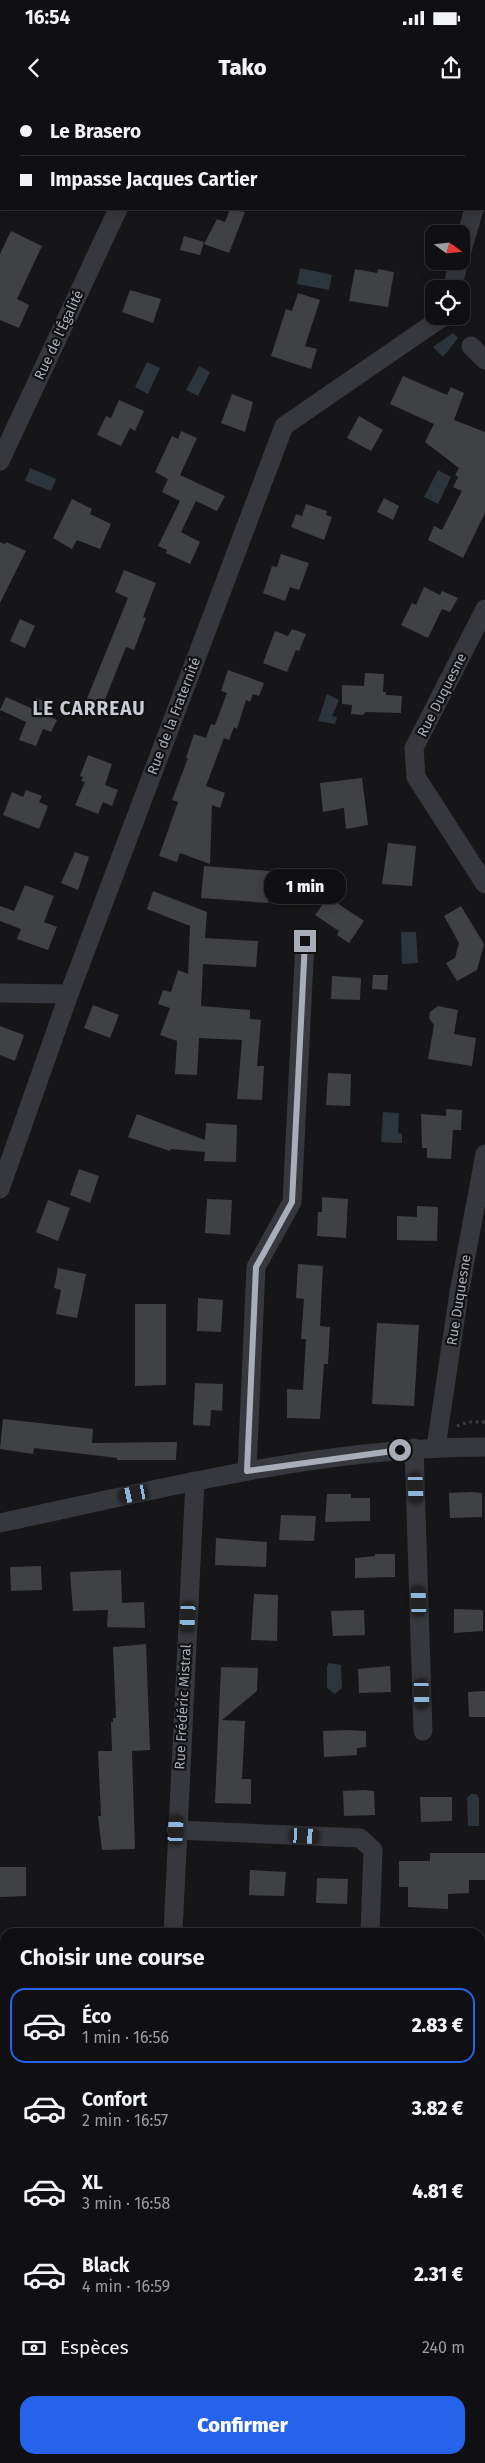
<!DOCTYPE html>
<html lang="fr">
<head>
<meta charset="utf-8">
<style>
  body { margin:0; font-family:"Fira Sans",sans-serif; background:#1e1e20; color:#f1f3f6; height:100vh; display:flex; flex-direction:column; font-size:19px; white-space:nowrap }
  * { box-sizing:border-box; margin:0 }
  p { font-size:16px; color:#9c9d9f }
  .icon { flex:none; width:28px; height:28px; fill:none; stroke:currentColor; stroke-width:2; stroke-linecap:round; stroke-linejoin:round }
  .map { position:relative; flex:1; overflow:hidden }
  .sheet { position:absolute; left:0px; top:1828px; width:485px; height:536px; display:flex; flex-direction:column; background:#101012; border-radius:15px 15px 0 0; box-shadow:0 2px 12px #0003,0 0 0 1px #303032 }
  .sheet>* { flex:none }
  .guide { position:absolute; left:0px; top:0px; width:485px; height:110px; box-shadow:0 2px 12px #0003,0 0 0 1px #303032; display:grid; align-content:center; height:110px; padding:0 20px; background:#101012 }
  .needle { width:32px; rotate:105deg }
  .tools { position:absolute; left:425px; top:125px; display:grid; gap:10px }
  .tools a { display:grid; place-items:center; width:45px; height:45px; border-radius:10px; background:#101012; box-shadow:0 2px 12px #0003,0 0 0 1px #303032; font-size:25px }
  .end { position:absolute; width:22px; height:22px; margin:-11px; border:6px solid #a8adb8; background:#111; box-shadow:0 0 0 2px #111 }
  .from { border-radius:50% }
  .bubble { position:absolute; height:35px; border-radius:15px; background:#101012; box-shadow:0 2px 12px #0003,0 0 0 1px #303032; font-size:16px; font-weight:800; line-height:35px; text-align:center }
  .car { position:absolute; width:15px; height:30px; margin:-15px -8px; border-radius:6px; box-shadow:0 0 4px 1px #0007; background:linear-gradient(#222 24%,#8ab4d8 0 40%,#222 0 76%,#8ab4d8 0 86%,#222 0) }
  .guide b { display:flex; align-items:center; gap:18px; height:48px; font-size:19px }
  .guide b+b { border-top:1px solid #303032 }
  .guide i { width:12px; height:12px; background:#f1f3f6 }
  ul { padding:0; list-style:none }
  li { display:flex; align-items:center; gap:15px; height:75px; margin:0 10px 8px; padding:0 10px; border:2px solid transparent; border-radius:15px }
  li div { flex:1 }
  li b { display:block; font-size:19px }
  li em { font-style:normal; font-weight:800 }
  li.current { border-color:#2563eb }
  li>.icon { width:45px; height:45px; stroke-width:1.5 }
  h2 { padding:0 20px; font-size:22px; line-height:60px }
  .pay { display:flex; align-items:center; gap:12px; height:55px; padding:0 20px; font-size:19px }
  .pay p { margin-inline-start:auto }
  .primary-button { display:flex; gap:10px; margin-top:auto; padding:10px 20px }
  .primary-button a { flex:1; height:58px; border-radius:15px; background:#2563eb; color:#fff; font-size:20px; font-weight:800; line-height:58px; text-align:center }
  .status { display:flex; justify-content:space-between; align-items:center; height:35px; padding:0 25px; background:#101012; direction:ltr }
  .status svg { height:14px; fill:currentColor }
  header { display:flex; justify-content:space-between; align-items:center; height:65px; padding:0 20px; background:#101012; font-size:22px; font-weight:800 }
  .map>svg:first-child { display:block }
  .green { fill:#1e261f }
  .water { fill:#2c353c }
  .building { fill:#404145 }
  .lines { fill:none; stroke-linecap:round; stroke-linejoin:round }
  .path { stroke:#3d3f44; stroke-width:3; stroke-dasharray:2.5 4; stroke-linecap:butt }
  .minor { stroke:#37383d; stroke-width:19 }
  .route { stroke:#a8adb8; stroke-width:6 }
  .labels { text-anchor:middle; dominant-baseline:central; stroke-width:4.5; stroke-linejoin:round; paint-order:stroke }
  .street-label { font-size:14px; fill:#a8adb8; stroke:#111113 }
  .district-label { font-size:19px; font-weight:bold; letter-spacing:1px; fill:#c9ccd4; stroke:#111113 }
</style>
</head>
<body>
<div class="status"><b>16:54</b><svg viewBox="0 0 49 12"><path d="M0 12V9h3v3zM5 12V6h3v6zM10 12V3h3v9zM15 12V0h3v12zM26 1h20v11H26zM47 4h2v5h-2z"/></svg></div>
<header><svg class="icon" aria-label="back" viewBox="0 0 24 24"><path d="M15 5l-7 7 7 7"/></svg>Tako<svg class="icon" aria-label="share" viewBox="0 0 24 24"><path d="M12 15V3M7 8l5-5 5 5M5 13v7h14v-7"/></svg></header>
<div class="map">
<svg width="485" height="2363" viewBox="0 0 485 2363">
  <rect width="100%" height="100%" fill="#161618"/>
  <path class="green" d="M163,2359H459L483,2363H164Z"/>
  <g class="water">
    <path d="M300,168L332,175L329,190L297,184Z"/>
    <path d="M453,233L458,238L443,257L433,247Z"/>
    <path d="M147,262L160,268L148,294L135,287Z"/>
    <path d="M199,266L210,272L198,296L186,290Z"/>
    <path d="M30,368L56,379L51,391L25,381Z"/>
    <path d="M438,370L451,377L438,404L424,397Z"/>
    <path d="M327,594L339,600L332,616L337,617L335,624L318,621Z"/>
    <path d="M416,832L418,863L402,864L401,832Z"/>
    <path d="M383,1012L399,1013L398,1033L402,1034V1043L381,1042Z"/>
    <path d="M329,1563L341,1565L342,1588L335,1594L327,1588V1566Z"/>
    <path d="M471,1694H476L479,1698V1726H468L467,1698Z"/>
  </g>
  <g class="building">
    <path d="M230,109L245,112L229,153L204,144L217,119L225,122Z"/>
    <path d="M11,131L42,146L17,199L29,205L19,228L0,220V154Z"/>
    <path d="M184,136L204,142L200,155L180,150Z"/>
    <path d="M355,169L377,173L378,169L394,172L388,207L349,201Z"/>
    <path d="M130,190L161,199L153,223L122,212Z"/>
    <path d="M298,193L320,200L305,246L317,249L311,269L271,256L286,209L292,211Z"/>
    <path d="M403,276L447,295L451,287L464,293L454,320L485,332V413L463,458L428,440L434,426L442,430L462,391L453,387L458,377L455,375L459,368L425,342L434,324L390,304Z"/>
    <path d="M232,294L253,302L245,332L221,323Z"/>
    <path d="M119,300L144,311L135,331L130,328L121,346L97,335L106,316L111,318Z"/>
    <path d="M359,316L383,330L371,351L347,338Z"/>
    <path d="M181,331L197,338L180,375L225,396L217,411L196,401L181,432L200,442L190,464L166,453L167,450L158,446L180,401L162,392L168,379L155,372L172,336L178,339Z"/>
    <path d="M384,398L399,406L393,420L377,412Z"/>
    <path d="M72,399L92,409L90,414L111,424L100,449L77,440L72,449L53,438Z"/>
    <path d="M306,404L327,411L326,415L332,417L324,440L291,427L296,414L302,416Z"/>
    <path d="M0,442L5,444L6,442L26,451L0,503Z"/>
    <path d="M281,454L309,463L299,490L290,487L285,501L263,493L272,466L277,467Z"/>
    <path d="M124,470L156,483L143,517L146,518L134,550L126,547L102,607L86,601L128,498L115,492Z"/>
    <path d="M424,487L440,495L442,491L458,498L450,512L442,509L428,538L401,525L412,503L416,505Z"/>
    <path d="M20,519L35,526L25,548L10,541Z"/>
    <path d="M292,529L306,534L299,551L296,550L287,572L263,563L275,531L288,536Z"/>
    <path d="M228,570L264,583L259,596L253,594L250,602L246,600L237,629L234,627L229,640L224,638L206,686L225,693L220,708L212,705L210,764L180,753L177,762L159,756L178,702L172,700L188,658H186L194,634L206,638L211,624L215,625L227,593L221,591Z"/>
    <path d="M365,573L384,574L383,592H386V595L402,596L401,613L366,612L363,615L351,614L352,605L342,604V585L364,586Z"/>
    <path d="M6,597L33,609L36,598L53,605L49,616L57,620L51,632L43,629L36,646L19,640L26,622L0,610Z"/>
    <path d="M88,655L112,664L105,685L118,690L112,706L103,702L98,714L75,705L85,682L81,681L83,677L80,676Z"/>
    <path d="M362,678L368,725L346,729L344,708L323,712L320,683Z"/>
    <path d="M26,690L42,696L39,702L48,706L39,729L3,715L12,692L23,697Z"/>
    <path d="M388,743L416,746L412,786L382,784Z"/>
    <path d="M75,752L89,757L78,790L61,783Z"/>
    <path d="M204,766L270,771L268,803L201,798Z"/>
    <path d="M25,785L54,796L44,822L57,827L48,850L17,839L21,829L0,821V806L14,811Z"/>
    <path d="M153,791L207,812L205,838L258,841L256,867L203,864L201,906L250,910V919L261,920L257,966H264L262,1000L237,999L242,940L199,938L197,975L175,974L177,941L160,935L170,908L158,904L163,890L171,892L178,870L188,874L190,826L147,809Z"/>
    <path d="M328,797L364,821L349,843L337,835L339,831L315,815Z"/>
    <path d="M461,806L484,844L477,870L457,881L446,863L455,858L459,843L444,816Z"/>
    <path d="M373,875H388L387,890L372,889Z"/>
    <path d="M332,876L361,878L360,900L331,899Z"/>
    <path d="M93,905L119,915L110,938L84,928Z"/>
    <path d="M438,906L458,910L454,934L476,938L472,966L428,959L434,925L429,918L430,912Z"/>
    <path d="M0,926L24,935L15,961L0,955Z"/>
    <path d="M328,973L351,974L350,1006L326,1005Z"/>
    <path d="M446,1009L462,1010L461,1030H453L451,1059L427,1058V1048H422L421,1014L446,1016Z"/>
    <path d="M137,1014L205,1040L206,1023L237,1025L236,1062L204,1061L205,1052L171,1049L170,1051L128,1037Z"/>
    <path d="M79,1069L99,1076L90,1103L70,1095Z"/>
    <path d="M322,1097L348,1099L346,1138L317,1136L318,1112H322Z"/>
    <path d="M207,1099L232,1100L230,1135L205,1133Z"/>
    <path d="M48,1100L70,1108L58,1141L36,1132Z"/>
    <path d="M417,1106L438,1107L437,1141L397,1140V1116L417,1117Z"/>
    <path d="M298,1164L323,1166L320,1226L330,1227L328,1264H324L320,1319L287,1318V1289L303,1290L306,1239H301L304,1199L296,1198Z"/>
    <path d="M58,1168L86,1174L77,1218L56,1214L61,1190L54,1188Z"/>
    <path d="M198,1198L223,1200L221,1232L197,1231Z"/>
    <path d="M135,1204H166V1285L135,1286Z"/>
    <path d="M377,1223L419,1225L414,1306L372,1304Z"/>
    <path d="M195,1283L223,1284L222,1311L211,1310L210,1326L193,1325Z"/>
    <path d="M3,1319L93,1329L92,1343L177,1342L176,1360H117V1358L34,1348L33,1354L0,1349Z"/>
    <path d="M471,1392L482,1393V1417L450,1418L449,1393Z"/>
    <path d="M327,1394H351V1398H370V1421L325,1422Z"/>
    <path d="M281,1415L316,1416L314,1441L279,1440Z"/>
    <path d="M216,1438L267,1442L266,1467L215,1465Z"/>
    <path d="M375,1454H395V1477L355,1478V1458L375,1456Z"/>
    <path d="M41,1466L42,1490L11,1491L10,1467Z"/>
    <path d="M121,1470L122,1503L144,1502L145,1528L107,1527L108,1510L73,1511L70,1472Z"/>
    <path d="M254,1494L278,1495L277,1541L251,1540Z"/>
    <path d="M454,1509L483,1510V1531L454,1533Z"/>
    <path d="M364,1510L365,1535L333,1536L331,1511Z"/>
    <path d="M146,1544L150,1650L132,1651L135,1749L102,1750L98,1716H101L98,1651H112L111,1622H113V1618H116L113,1547Z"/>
    <path d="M390,1566L391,1592L359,1593L358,1569Z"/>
    <path d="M221,1567L258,1568L257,1591L222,1620L245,1621L242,1679H251V1704L215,1703Z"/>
    <path d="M485,1591V1617H469L468,1592Z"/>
    <path d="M346,1630L366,1631V1647L357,1648V1655L324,1657L323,1631Z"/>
    <path d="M364,1690L374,1691L375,1715L344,1716L343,1691Z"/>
    <path d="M420,1697H452V1721L421,1722Z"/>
    <path d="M430,1753H485V1780H469V1793L448,1794V1809L408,1807V1787H399V1761H430Z"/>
    <path d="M0,1767H26V1796L0,1797Z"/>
    <path d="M250,1770L286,1772L284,1796L249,1795Z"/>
    <path d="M317,1778L348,1779L347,1804L316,1803Z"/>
  </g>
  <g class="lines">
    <g class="path">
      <path d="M170,1L171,0"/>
      <path d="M457,1326L469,1322H485"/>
    </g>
    <g class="minor">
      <path d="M449,0L453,1"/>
      <path d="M130,1L135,0"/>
      <path d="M484,27L485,28"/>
      <path d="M0,51L1,50"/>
      <path d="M484,71L485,66"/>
      <path d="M461,154L474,109"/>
      <path d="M452,189L459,161"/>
      <path d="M471,246L485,260"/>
      <path d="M0,361L118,109"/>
      <path d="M485,509L414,648L416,677L485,784"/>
      <path d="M0,893L69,894"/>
      <path d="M0,1089L69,894L284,326L444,216"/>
      <path d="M436,1347L459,1193L485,1054"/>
      <path d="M414,1348L423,1631"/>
      <path d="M247,1371L256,1167L292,1102L305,841"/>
      <path d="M0,1423C160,1389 321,1347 485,1347"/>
      <path d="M176,1730L360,1738L373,1750L370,1832"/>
      <path d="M173,1832L195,1381"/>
      <path d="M0,2078L5,2079"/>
      <path d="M0,2284H5"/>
      <path d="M480,2351H485"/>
    </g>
  </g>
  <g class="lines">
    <path class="route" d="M305,841L292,1102L256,1167L247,1371L400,1350"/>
  </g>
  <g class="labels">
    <g class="street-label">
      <text transform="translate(59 235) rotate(-65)">Rue de l'Égalité</text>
      <text transform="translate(442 595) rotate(-63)">Rue Duquesne</text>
      <text transform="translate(174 616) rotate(-69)">Rue de la Fraternité</text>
      <text transform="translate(459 1200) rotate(-81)">Rue Duquesne</text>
      <text transform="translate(183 1607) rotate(-87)">Rue Frédéric Mistral</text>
    </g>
    <g class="district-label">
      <text x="89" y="608">LE CARREAU</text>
    </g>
  </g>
</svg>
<div class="tools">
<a><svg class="needle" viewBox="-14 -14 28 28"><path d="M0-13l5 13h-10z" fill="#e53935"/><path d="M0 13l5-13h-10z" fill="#9c9d9f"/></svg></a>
<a><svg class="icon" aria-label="locate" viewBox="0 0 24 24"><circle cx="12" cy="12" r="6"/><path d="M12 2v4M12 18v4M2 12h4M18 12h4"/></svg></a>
</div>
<i class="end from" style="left:400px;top:1350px"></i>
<i class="end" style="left:305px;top:841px"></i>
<div class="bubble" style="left:264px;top:769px;width:82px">1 min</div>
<i class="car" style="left:416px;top:1388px;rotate:178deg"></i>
<i class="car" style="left:134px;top:1394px;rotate:258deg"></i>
<i class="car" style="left:419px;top:1501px;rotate:358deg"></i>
<i class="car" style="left:188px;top:1517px;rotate:183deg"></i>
<i class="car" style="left:422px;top:1594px;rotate:178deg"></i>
<i class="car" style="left:176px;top:1730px;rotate:3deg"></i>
<i class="car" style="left:305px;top:1736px;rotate:93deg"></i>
<div class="guide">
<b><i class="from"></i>Le Brasero</b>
<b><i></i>Impasse Jacques Cartier</b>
</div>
<section class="sheet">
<h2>Choisir une course</h2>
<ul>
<li class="current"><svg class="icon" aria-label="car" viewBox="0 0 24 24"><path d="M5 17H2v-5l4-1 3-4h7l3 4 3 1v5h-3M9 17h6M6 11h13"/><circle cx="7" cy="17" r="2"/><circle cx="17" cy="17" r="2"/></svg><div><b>Éco</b><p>1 min · 16:56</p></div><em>2.83 €</em></li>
<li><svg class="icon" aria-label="car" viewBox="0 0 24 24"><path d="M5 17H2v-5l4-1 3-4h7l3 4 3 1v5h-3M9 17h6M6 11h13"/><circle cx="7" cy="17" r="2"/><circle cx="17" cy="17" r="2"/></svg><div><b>Confort</b><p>2 min · 16:57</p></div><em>3.82 €</em></li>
<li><svg class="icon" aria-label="car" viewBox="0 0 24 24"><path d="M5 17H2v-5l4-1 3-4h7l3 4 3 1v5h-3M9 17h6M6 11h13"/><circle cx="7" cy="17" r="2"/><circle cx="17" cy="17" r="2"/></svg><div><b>XL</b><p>3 min · 16:58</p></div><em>4.81 €</em></li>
<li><svg class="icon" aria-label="car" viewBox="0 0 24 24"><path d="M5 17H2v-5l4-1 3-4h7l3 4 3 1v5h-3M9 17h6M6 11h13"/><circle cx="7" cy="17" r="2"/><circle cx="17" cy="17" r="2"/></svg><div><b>Black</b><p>4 min · 16:59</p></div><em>2.31 €</em></li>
</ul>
<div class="pay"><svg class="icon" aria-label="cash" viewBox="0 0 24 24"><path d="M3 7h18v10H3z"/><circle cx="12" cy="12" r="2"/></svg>Espèces<p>240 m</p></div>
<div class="primary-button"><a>Confirmer</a></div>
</section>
</div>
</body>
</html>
